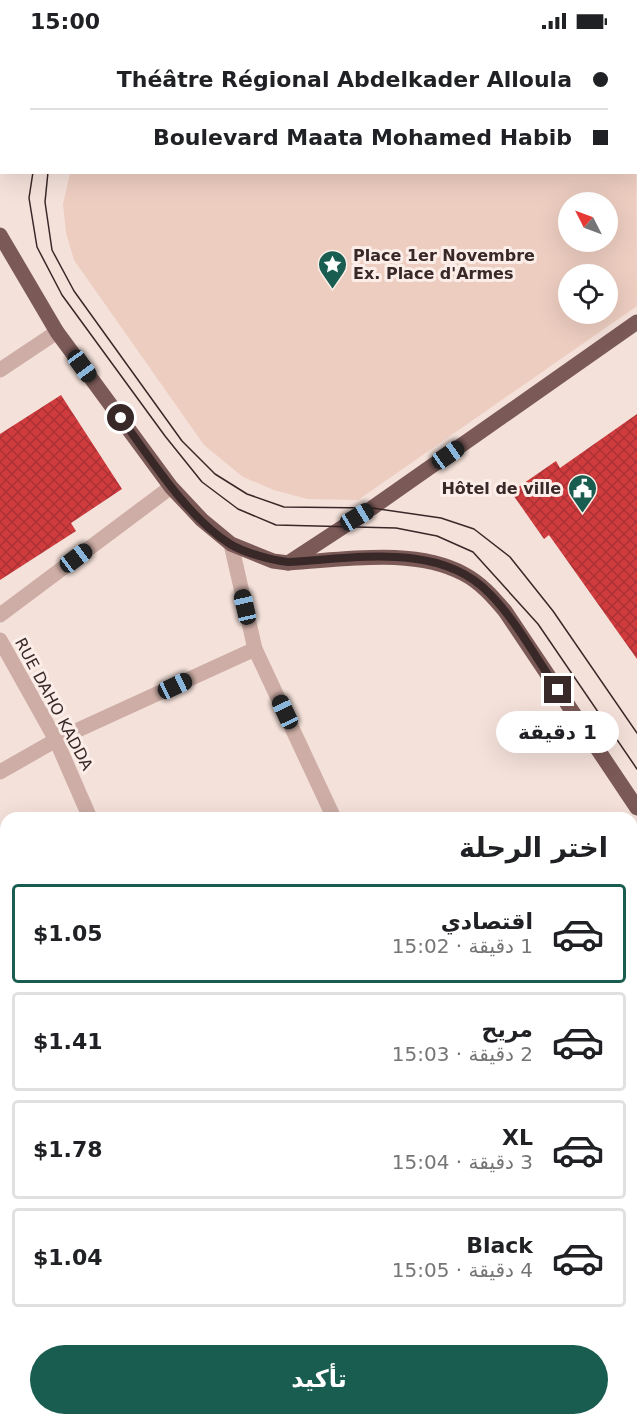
<!DOCTYPE html>
<html lang="ar">
<head>
<meta charset="utf-8">
<style>
  body { margin:0; font-family:"DejaVu Sans",Cairo,sans-serif; background:#f6f6f6; color:#202124; direction:rtl; height:100vh; display:flex; flex-direction:column; font-size:22px; white-space:nowrap }
  * { box-sizing:border-box; margin:0 }
  p { font-size:20px; color:#757577 }
  .icon { flex:none; width:33px; height:33px; fill:none; stroke:currentColor; stroke-width:2; stroke-linecap:round; stroke-linejoin:round }
  .map { position:relative; flex:1; overflow:hidden; direction:ltr }
  .side { position:absolute; left:0px; top:770px; width:638px; height:614px; display:flex; flex-direction:column; background:#fff; border-radius:18px 18px 0 0; box-shadow:0 6px 24px #0002; direction:rtl }
  .side>* { flex:none }
  .top-card { position:absolute; left:0px; top:0px; width:638px; height:132px; box-shadow:0 6px 24px #0002; direction:rtl; display:grid; align-content:center; height:132px; padding:0 30px; background:#fff }
  .needle { width:39px; rotate:312deg }
  .fabs { position:absolute; left:558px; top:150px; display:grid; gap:12px }
  .fabs a { display:grid; place-items:center; width:60px; height:60px; border-radius:50%; background:#fff; box-shadow:0 6px 24px #0002; font-size:30px }
  .end { position:absolute; width:27px; height:27px; margin:-14px; border:8px solid #382827; background:#fff; box-shadow:0 0 0 3px #fff }
  .from { border-radius:50% }
  .bubble { position:absolute; height:42px; border-radius:21px; background:#fff; box-shadow:0 6px 24px #0002; font-size:20px; font-weight:800; line-height:42px; text-align:center; direction:rtl }
  .car { position:absolute; width:18px; height:36px; margin:-18px -9px; border-radius:8px; box-shadow:0 0 4px 2px #0007; background:linear-gradient(#222 24%,#8ab4d8 0 40%,#222 0 76%,#8ab4d8 0 86%,#222 0) }
  .top-card b { display:flex; align-items:center; gap:21px; height:57px; font-size:22px }
  .top-card b+b { border-top:2px solid #e0e0e0 }
  .top-card i { width:15px; height:15px; background:#202124 }
  ul { padding:0; list-style:none }
  li { display:flex; align-items:center; gap:18px; height:99px; margin:0 12px 9px; padding:0 18px; border:3px solid #e0e0e0; border-radius:6px }
  li div { flex:1 }
  li b { display:block; font-size:22px }
  li em { font-style:normal; font-weight:800 }
  li.current { border-color:#195d50 }
  li>.icon { width:54px; height:54px; stroke-width:1.5 }
  h2 { padding:0 30px; font-size:27px; line-height:72px }
  .button { display:flex; gap:12px; margin-top:auto; padding:12px 30px }
  .button a { flex:1; height:69px; border-radius:36px; background:#195d50; color:#fff; font-size:24px; font-weight:800; line-height:69px; text-align:center }
  .status { display:flex; justify-content:space-between; align-items:center; height:42px; padding:0 30px; background:#fff; direction:ltr }
  .status svg { height:16px; fill:currentColor }
  .map>svg:first-child { display:block }
  .plaza { fill:#edcdc0; fill-rule:evenodd }
  .building { fill:url(#building-cross-hatch) }
  .lines { fill:none; stroke-linecap:round; stroke-linejoin:round }
  .minor { stroke:#cdada5; stroke-width:15 }
  .secondary { stroke:#a17b76; stroke-width:15 }
  .primary { stroke:#7b5957; stroke-width:15 }
  .tram { stroke:#382827; stroke-width:1.5 }
  .route { stroke:#382827; stroke-width:8 }
  .labels { text-anchor:middle; dominant-baseline:central; stroke-width:6; stroke-linejoin:round; paint-order:stroke }
  .poi-label { font-size:16px; font-weight:bold; fill:#382827; stroke:#fbede7; text-anchor:start }
  .street-label { font-size:16px; fill:#382827; stroke:#fbede7 }
</style>
</head>
<body>
<div class="status"><b>15:00</b><svg viewBox="0 0 49 12"><path d="M0 12V9h3v3zM5 12V6h3v6zM10 12V3h3v9zM15 12V0h3v12zM26 1h20v11H26zM47 4h2v5h-2z"/></svg></div>
<div class="map">
<svg width="637" height="1382" viewBox="0 0 637 1382">
  <defs>
    <pattern id="building-cross-hatch" width="8" height="8" patternUnits="userSpaceOnUse" patternTransform="scale(1.5)"><rect width="8" height="8" fill="#d03c3e"/><path d="M0 0l8 8M0 8l8-8" fill="none" stroke="#aa3234"/></pattern>
  </defs>
  <rect width="100%" height="100%" fill="#f4e1da"/>
  <g class="plaza">
    <path d="M212,0H594L595,1H209Z"/>
    <path d="M636,59L637,264L358,458L307,457L274,448L243,435L204,403L74,218L66,191L63,162L70,131L636,130ZM568,160H608V200H568ZM568,232H608V272H568Z"/>
  </g>
  <g class="building">
    <path d="M61,353L122,447L71,481L76,489L0,538V392Z"/>
    <path d="M637,372V617L549,493L544,497L511,450L556,419L560,426Z"/>
  </g>
  <g class="lines">
    <g class="minor">
      <path d="M0,328L57,290"/>
      <path d="M231,502L255,607L334,776"/>
      <path d="M0,573L171,445"/>
      <path d="M0,598L56,698L90,776"/>
      <path d="M0,730L56,698L255,607"/>
      <path d="M0,990L6,1003"/>
      <path d="M0,1078L6,1075"/>
      <path d="M0,1242L6,1240"/>
      <path d="M367,1377L369,1382"/>
      <path d="M619,1377L621,1382"/>
      <path d="M67,1382L79,1377"/>
    </g>
    <path class="secondary" d="M0,25L2,24"/>
    <g class="primary">
      <path d="M636,0L637,2"/>
      <path d="M46,2L48,0"/>
      <path d="M0,55L2,52"/>
      <path d="M0,193L57,290L171,445L202,478L231,502L273,519L288,521C343,518 414,505 464,532C481,541 493,555 505,569L637,766"/>
      <path d="M288,521L372,466L637,280"/>
    </g>
    <g class="tram">
      <path d="M135,2L137,0"/>
      <path d="M161,2L164,0"/>
      <path d="M33,130L29,156L37,205L62,253L165,394L202,440L238,467L276,483L396,486L437,494L473,510L538,582L637,727"/>
      <path d="M48,130L45,160L52,208L74,249L182,399L215,432L247,452L284,465L372,466L441,476L474,487L510,515L553,569L637,691"/>
    </g>
  </g>
  <g class="lines">
    <path class="route" d="M121,376C150,416 188,476 230,502C245,511 271,518 288,520C352,517 439,499 489,551C515,577 536,616 558,648"/>
  </g>
  <defs>
    <symbol id="sight-pin" viewBox="-11 -11 22 30"><path d="M0 17L-7.5 6A9.5 9.5 0 1 1 7.5 6Z" fill="#195d50" stroke="#fbede7"/><path d="M0-6L1.8-2.2L6-1.7L2.9 1.2L3.7 5.4L0 3.3L-3.7 5.4L-2.9 1.2L-6-1.7L-1.8-2.2Z" fill="#fff"/></symbol>
    <symbol id="civic-pin" viewBox="-11 -11 22 30"><path d="M0 17L-7.5 6A9.5 9.5 0 1 1 7.5 6Z" fill="#195d50" stroke="#fbede7"/><path d="M-.6-6.5H3V-4.5H.6V-3L4-1V1h2V6H-6V1h2V-1L-.6-3ZM-1.2 2.5V6h2.4V2.5Z" fill="#fff"/></symbol>
  </defs>
  <g fill-rule="evenodd">
    <use href="#sight-pin" x="316" y="206" width="33" height="45"/>
    <use href="#civic-pin" x="566" y="430" width="33" height="45"/>
  </g>
  <g class="labels">
    <g class="poi-label">
      <text x="353" y="213">Place 1er Novembre<tspan x="353" dy="18">Ex. Place d'Armes</tspan></text>
      <text x="561" y="446" text-anchor="end">Hôtel de ville</text>
    </g>
    <g class="street-label">
      <text transform="translate(54 662) rotate(62)">RUE DAHO KADDA</text>
    </g>
  </g>
</svg>
<div class="fabs">
<a><svg class="needle" viewBox="-14 -14 28 28"><path d="M0-13l5 13h-10z" fill="#e53935"/><path d="M0 13l5-13h-10z" fill="#757577"/></svg></a>
<a><svg class="icon" aria-label="locate" viewBox="0 0 24 24"><circle cx="12" cy="12" r="6"/><path d="M12 2v4M12 18v4M2 12h4M18 12h4"/></svg></a>
</div>
<i class="end from" style="left:121px;top:376px"></i>
<i class="end" style="left:558px;top:648px"></i>
<div class="bubble" style="left:496px;top:669px;width:123px">1 دقيقة</div>
<i class="car" style="left:82px;top:324px;rotate:144deg"></i>
<i class="car" style="left:448px;top:413px;rotate:55deg"></i>
<i class="car" style="left:357px;top:475px;rotate:59deg"></i>
<i class="car" style="left:76px;top:516px;rotate:53deg"></i>
<i class="car" style="left:245px;top:565px;rotate:347deg"></i>
<i class="car" style="left:175px;top:644px;rotate:65deg"></i>
<i class="car" style="left:285px;top:670px;rotate:335deg"></i>
<div class="top-card">
<b><i class="from"></i>Théâtre Régional Abdelkader Alloula</b>
<b><i></i>Boulevard Maata Mohamed Habib</b>
</div>
<section class="side">
<h2>اختر الرحلة</h2>
<ul>
<li class="current"><svg class="icon" aria-label="car" viewBox="0 0 24 24"><path d="M5 17H2v-5l4-1 3-4h7l3 4 3 1v5h-3M9 17h6M6 11h13"/><circle cx="7" cy="17" r="2"/><circle cx="17" cy="17" r="2"/></svg><div><b>اقتصادي</b><p>1 دقيقة · 15:02</p></div><em>$1.05</em></li>
<li><svg class="icon" aria-label="car" viewBox="0 0 24 24"><path d="M5 17H2v-5l4-1 3-4h7l3 4 3 1v5h-3M9 17h6M6 11h13"/><circle cx="7" cy="17" r="2"/><circle cx="17" cy="17" r="2"/></svg><div><b>مريح</b><p>2 دقيقة · 15:03</p></div><em>$1.41</em></li>
<li><svg class="icon" aria-label="car" viewBox="0 0 24 24"><path d="M5 17H2v-5l4-1 3-4h7l3 4 3 1v5h-3M9 17h6M6 11h13"/><circle cx="7" cy="17" r="2"/><circle cx="17" cy="17" r="2"/></svg><div><b>XL</b><p>3 دقيقة · 15:04</p></div><em>$1.78</em></li>
<li><svg class="icon" aria-label="car" viewBox="0 0 24 24"><path d="M5 17H2v-5l4-1 3-4h7l3 4 3 1v5h-3M9 17h6M6 11h13"/><circle cx="7" cy="17" r="2"/><circle cx="17" cy="17" r="2"/></svg><div><b>Black</b><p>4 دقيقة · 15:05</p></div><em>$1.04</em></li>
</ul>
<div class="button"><a>تأكيد</a></div>
</section>
</div>
</body>
</html>
